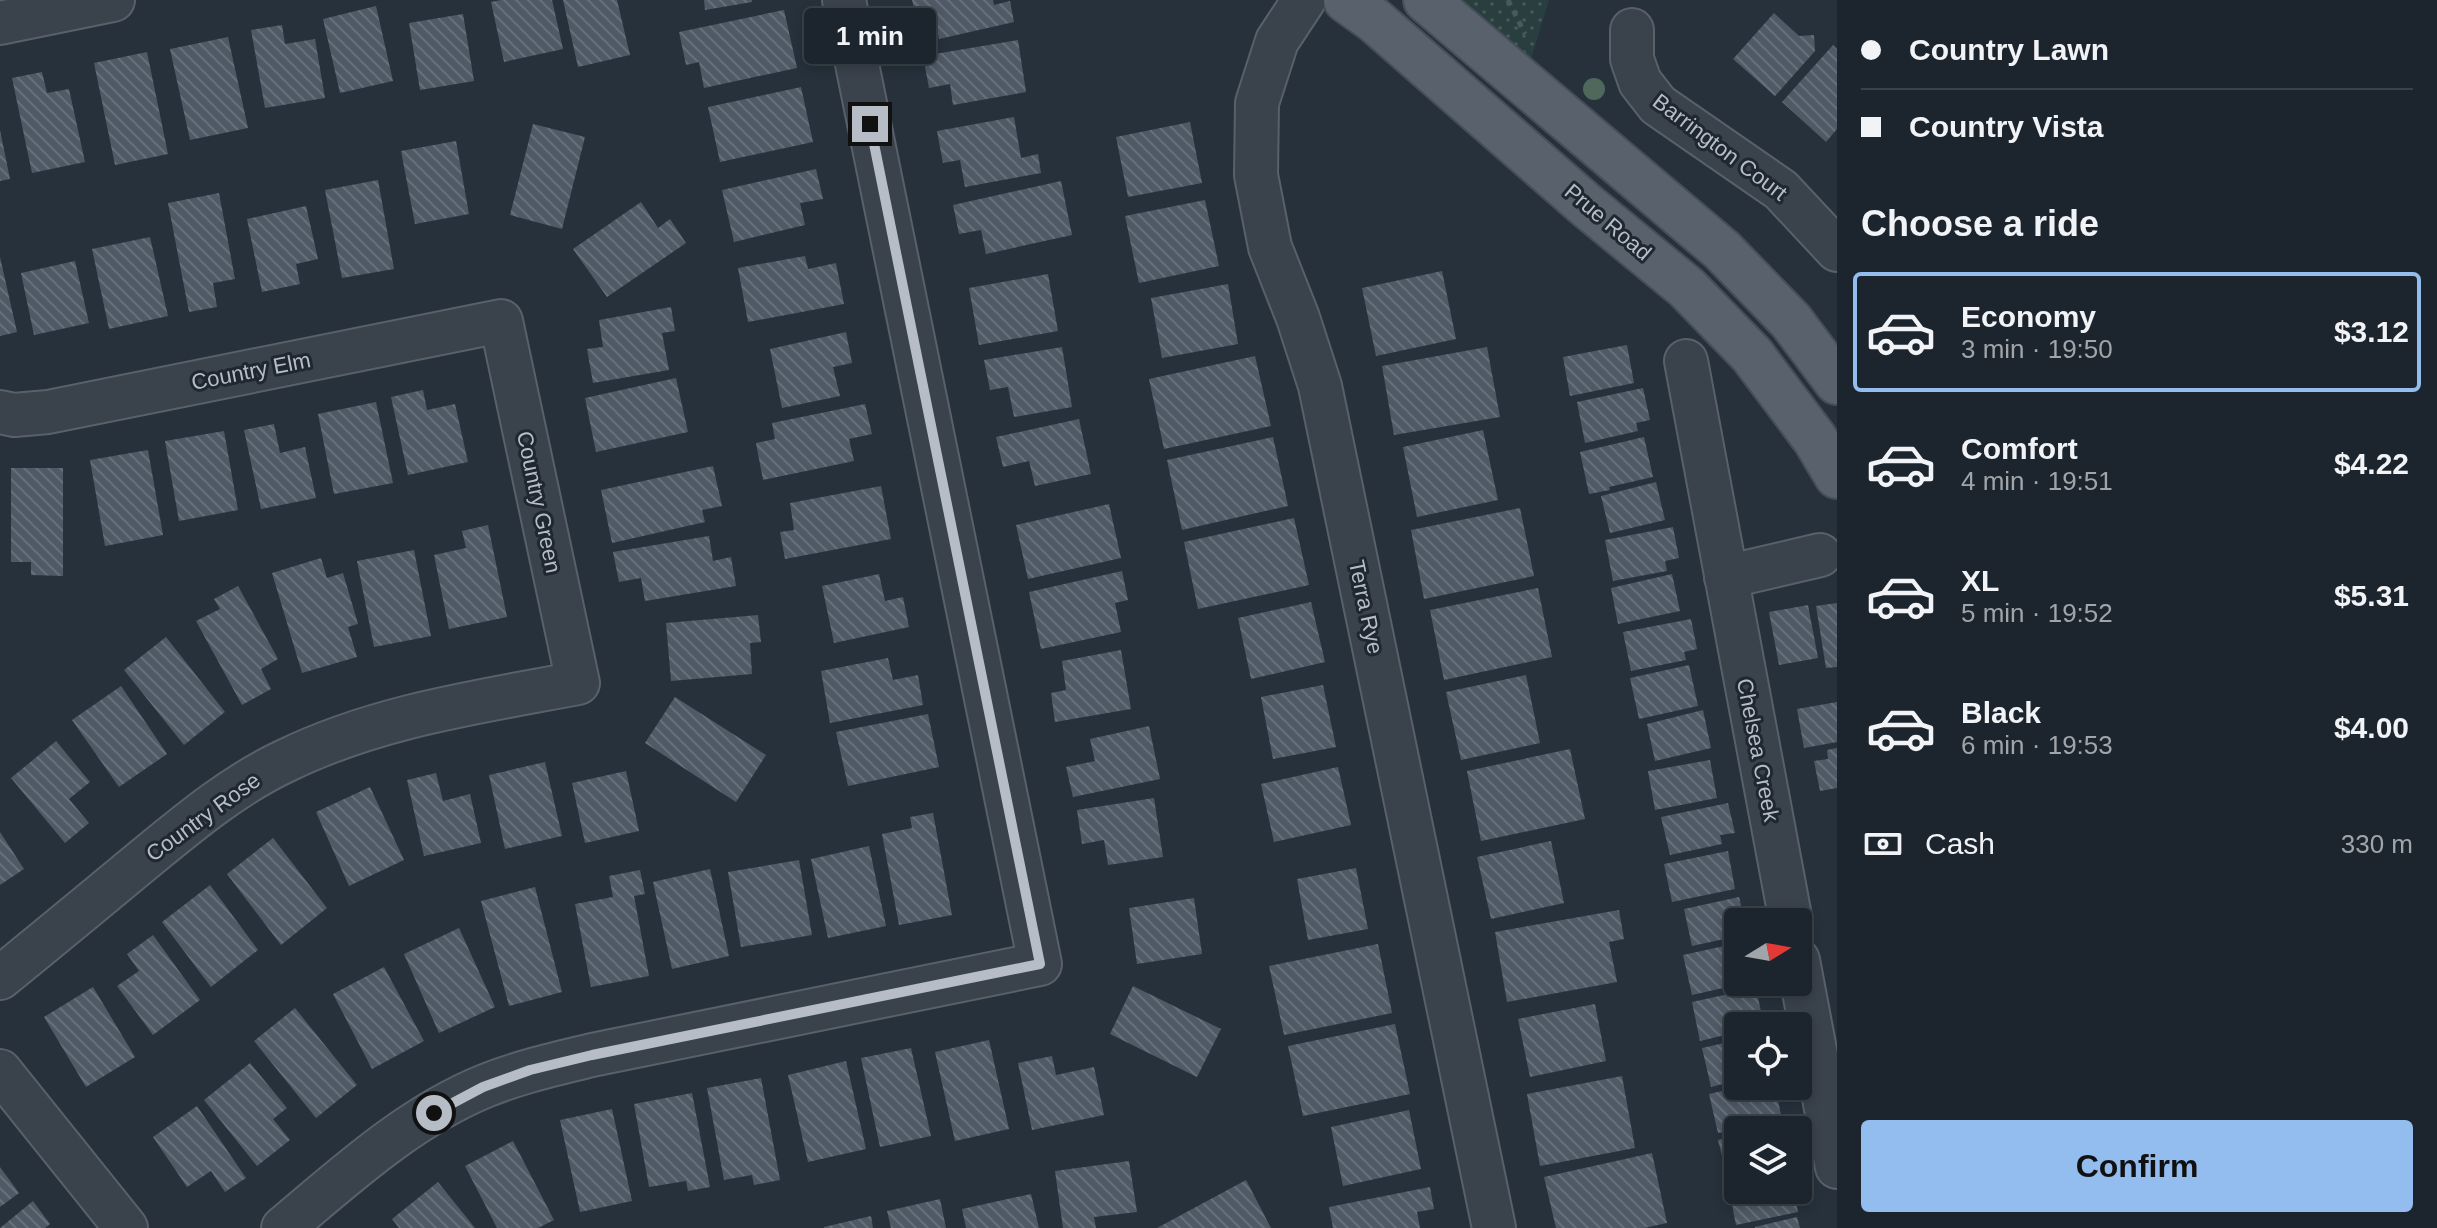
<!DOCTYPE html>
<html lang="en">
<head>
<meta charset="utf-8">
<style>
  body { margin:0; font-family:Arial,sans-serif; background:#293139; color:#f1f3f6; height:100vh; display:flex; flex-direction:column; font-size:30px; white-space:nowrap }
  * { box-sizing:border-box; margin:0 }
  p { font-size:26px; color:#a0a5aa }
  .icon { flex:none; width:44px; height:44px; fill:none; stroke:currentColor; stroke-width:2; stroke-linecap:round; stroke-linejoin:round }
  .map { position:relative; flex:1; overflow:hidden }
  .details { display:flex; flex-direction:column; background:#1c252d; width:600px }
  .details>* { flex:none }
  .hud { display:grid; align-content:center; height:176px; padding:0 24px; background:#1c252d }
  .needle { width:52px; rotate:79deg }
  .fabs { position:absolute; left:1724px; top:908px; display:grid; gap:16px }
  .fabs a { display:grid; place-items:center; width:88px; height:88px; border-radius:8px; background:#1c252d; box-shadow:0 4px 12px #0003,0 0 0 2px #3a4249; font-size:40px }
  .end { position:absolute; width:36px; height:36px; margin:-18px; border:10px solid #b6bdc7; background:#111; box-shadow:0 0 0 4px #111 }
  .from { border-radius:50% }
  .bubble { position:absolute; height:56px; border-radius:8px; background:#1c252d; box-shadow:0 4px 12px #0003,0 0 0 2px #3a4249; font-size:26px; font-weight:700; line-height:56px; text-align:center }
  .hud b { display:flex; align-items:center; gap:28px; height:76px; font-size:30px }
  .hud b+b { border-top:2px solid #3a4249 }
  .hud i { width:20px; height:20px; background:#f1f3f6 }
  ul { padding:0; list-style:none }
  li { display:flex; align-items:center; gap:24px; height:120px; margin:0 16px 12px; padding:0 8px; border:4px solid transparent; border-radius:8px }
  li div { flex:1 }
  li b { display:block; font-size:30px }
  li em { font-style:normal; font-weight:700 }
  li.active { border-color:#93bcef }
  li>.icon { width:72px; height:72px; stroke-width:1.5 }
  h2 { padding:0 24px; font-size:36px; line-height:96px }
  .pay { display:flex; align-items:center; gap:20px; height:88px; padding:0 24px; font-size:30px }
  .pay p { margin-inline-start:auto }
  .cta { display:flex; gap:16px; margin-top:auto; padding:16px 24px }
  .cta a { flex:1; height:92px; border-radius:8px; background:#93bcef; color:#111; font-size:32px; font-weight:700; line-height:92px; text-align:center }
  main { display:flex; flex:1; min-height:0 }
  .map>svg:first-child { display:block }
  .grass { fill:url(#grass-dots) }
  .building { fill:url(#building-back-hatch) }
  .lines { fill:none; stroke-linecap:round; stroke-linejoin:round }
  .minor-casing { stroke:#58606a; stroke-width:46 }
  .major-casing { stroke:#464e58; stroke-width:48 }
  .path { stroke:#485a5c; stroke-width:5; stroke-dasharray:6 6; stroke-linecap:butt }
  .minor { stroke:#3a424c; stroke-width:42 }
  .major { stroke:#58616c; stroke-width:44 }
  .tree { fill:#4e695b }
  .route { stroke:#b6bdc7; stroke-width:10 }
  .labels { text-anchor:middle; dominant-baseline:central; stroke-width:6; stroke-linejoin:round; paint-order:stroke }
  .street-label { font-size:22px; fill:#b6bdc7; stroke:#1f2731 }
</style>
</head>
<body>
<main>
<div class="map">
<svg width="1837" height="1228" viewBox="0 0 1837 1228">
  <defs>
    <pattern id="grass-dots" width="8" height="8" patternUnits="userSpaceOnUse" patternTransform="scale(2)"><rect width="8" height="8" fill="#293e3e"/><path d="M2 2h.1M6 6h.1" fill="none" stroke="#465858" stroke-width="1.8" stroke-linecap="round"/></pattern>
    <pattern id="building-back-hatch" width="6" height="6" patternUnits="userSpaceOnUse" patternTransform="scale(2)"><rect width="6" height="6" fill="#4f5a66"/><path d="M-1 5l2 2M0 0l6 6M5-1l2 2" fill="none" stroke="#66707a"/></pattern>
  </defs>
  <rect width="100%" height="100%" fill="#26313c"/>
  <path class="grass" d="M1454,0H1549L1531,59Z"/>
  <g class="building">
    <path d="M501,0H552L563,49L504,62L491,2Z"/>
    <path d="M563,0H617L630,55L578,67Z"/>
    <path d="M704,0H752V2L705,10Z"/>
    <path d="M912,0H993L994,5L1010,1L1014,22L939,39L934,13L916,17Z"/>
    <path d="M376,6L393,81L340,93L323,19Z"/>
    <path d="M784,10L797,68L704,88L699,62L686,65L679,32Z"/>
    <path d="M1774,13L1799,36L1814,35L1815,51L1775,96L1733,59Z"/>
    <path d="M463,14L474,81L420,90L409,23Z"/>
    <path d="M282,25L285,44L315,39L325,98L265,108L251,30Z"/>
    <path d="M228,37L248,128L190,140L170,49Z"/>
    <path d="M1018,40L1026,92L953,105L950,84L929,88L923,56Z"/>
    <path d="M1833,45L1837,49V129L1826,142L1782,102Z"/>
    <path d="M147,52L168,154L115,165L94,63Z"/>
    <path d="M42,72L47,93L69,89L85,162L32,173L12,78Z"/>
    <path d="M801,87L813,142L720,162L708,107Z"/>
    <path d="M1014,117L1021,158L1038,154L1041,173L965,187L960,160L943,163L937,131Z"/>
    <path d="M1190,122L1202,183L1128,197L1116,137Z"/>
    <path d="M533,124L585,137L562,229L510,215Z"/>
    <path d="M0,130L10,179L0,181Z"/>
    <path d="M456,141L469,214L415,224L401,151Z"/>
    <path d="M816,169L823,199L800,203L805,225L734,242L722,190Z"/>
    <path d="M378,180L394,269L342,278L325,190Z"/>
    <path d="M1061,181L1072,235L986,254L981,230L959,234L953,205Z"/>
    <path d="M219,193L235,279L213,283L217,307L189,312L168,203Z"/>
    <path d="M1205,200L1219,266L1139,283L1125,216Z"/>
    <path d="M641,202L658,228L670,219L686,243L607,297L573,249Z"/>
    <path d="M306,206L318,259L296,264L300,284L262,292L247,219Z"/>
    <path d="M150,237L168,316L109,329L92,249Z"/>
    <path d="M805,256L808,269L836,263L844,304L748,322L738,268Z"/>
    <path d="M0,257L17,332L0,336Z"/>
    <path d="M75,261L89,323L34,335L21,273Z"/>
    <path d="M1442,271L1456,339L1376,356L1362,288Z"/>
    <path d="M1048,274L1058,331L979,345L969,288Z"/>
    <path d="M1228,284L1238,344L1162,358L1151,298Z"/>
    <path d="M671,307L675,331L662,333L669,370L593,383L587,349L603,347L599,320Z"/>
    <path d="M846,332L852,363L833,367L840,396L782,408L770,349Z"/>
    <path d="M1627,345L1634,383L1570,396L1563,357Z"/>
    <path d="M1062,347L1072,407L1014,417L1008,387L990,390L984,360Z"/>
    <path d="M1487,347L1500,417L1394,435L1382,366Z"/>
    <path d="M1255,356L1271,426L1164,449L1149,379Z"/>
    <path d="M676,378L688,432L596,452L585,398Z"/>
    <path d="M1643,388L1650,420L1636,423L1638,431L1585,443L1577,402Z"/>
    <path d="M423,390L427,410L455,404L468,462L408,475L391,397Z"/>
    <path d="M376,402L393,483L334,494L318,414Z"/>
    <path d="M865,404L872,434L849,439L854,461L763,480L756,443L775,439L772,423Z"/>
    <path d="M1079,419L1091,474L1035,486L1029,461L1003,467L996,437Z"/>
    <path d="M274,424L280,453L305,447L316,498L261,509L244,430Z"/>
    <path d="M1483,430L1498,500L1417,517L1403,447Z"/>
    <path d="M224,431L238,510L179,521L165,441Z"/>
    <path d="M1273,437L1288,506L1182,530L1167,460Z"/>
    <path d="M1644,437L1653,477L1609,487L1610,490L1589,494L1580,452Z"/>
    <path d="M148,450L163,535L105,546L90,460Z"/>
    <path d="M713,466L722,506L702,510L705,522L612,543L601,490Z"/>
    <path d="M11,468H63V576L31,575V562H11Z"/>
    <path d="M1656,482L1665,520L1610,533L1601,496Z"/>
    <path d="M881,486L891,539L785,559L780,532L794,530L790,503Z"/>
    <path d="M1109,504L1121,558L1028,579L1016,525Z"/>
    <path d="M1520,508L1534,576L1424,599L1411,530Z"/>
    <path d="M1294,518L1309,585L1198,609L1184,542Z"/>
    <path d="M488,525L507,617L449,629L434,555L466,548L462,531Z"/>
    <path d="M1673,527L1679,558L1665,561L1667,571L1613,581L1605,540Z"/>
    <path d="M709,536L713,561L731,557L736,586L645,601L641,578L619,582L613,552Z"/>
    <path d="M414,550L431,636L374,647L357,561Z"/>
    <path d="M321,558L327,578L343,573L358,624L348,627L357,657L302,673L272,573Z"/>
    <path d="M1122,571L1128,600L1115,603L1121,632L1041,649L1029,592Z"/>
    <path d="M879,574L885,601L903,597L909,627L834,643L822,586Z"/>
    <path d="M1672,574L1680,611L1618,624L1611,588Z"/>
    <path d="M238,586L278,659L261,669L271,689L242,705L196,621L220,609L214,599Z"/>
    <path d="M1538,588L1552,657L1444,680L1430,610Z"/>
    <path d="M1311,602L1325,662L1251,679L1238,618Z"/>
    <path d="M1837,603V667L1826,668L1816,606Z"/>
    <path d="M1808,605L1818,658L1779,665L1769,612Z"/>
    <path d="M758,615L761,642L750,643L752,674L671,681L666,623Z"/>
    <path d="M1691,619L1697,649L1684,652L1686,660L1631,671L1623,632Z"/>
    <path d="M166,637L225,712L184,745L124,670Z"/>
    <path d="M1121,650L1131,709L1055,722L1051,693L1066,690L1062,661Z"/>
    <path d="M888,658L893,680L918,675L923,705L830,723L821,671Z"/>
    <path d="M1689,665L1698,706L1639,719L1630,678Z"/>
    <path d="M1526,675L1540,743L1461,760L1446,692Z"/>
    <path d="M1323,685L1336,747L1273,759L1261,697Z"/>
    <path d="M121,686L167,754L119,787L72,720Z"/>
    <path d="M675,697L766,755L736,802L645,743Z"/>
    <path d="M1837,702V742L1804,748L1797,709Z"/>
    <path d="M1703,710L1711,748L1655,761L1647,724Z"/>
    <path d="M928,714L939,767L848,786L836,732Z"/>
    <path d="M1149,726L1160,779L1073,797L1066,767L1095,761L1090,739Z"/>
    <path d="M56,741L90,782L69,799L89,823L65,843L11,778Z"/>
    <path d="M1837,748V788L1820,791L1814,761L1828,759L1827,750Z"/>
    <path d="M1570,749L1585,819L1481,841L1467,771Z"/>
    <path d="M1710,760L1717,798L1655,810L1648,771Z"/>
    <path d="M545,762L562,836L505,849L489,775Z"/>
    <path d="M1338,767L1351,825L1274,842L1261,784Z"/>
    <path d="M626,771L639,831L585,843L572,783Z"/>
    <path d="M436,773L443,801L470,794L481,843L424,856L407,780Z"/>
    <path d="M370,787L404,860L349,886L316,812Z"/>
    <path d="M1154,798L1163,857L1108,865L1104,840L1082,844L1077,810Z"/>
    <path d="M1728,803L1735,833L1720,835L1722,844L1670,855L1661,817Z"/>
    <path d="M933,813L952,915L899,925L882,834L912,828L910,817Z"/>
    <path d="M0,832L24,869L0,885Z"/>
    <path d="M273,838L327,908L281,945L227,874Z"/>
    <path d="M1551,841L1564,903L1491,919L1477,857Z"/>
    <path d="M869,846L886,926L828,938L811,859Z"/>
    <path d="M1728,851L1735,889L1672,902L1664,864Z"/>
    <path d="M799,860L812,935L741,947L728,872Z"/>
    <path d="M1356,868L1368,929L1308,940L1297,879Z"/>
    <path d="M710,869L729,956L672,969L653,882Z"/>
    <path d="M640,870L645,894L634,896L649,976L591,987L575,904L613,897L609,876Z"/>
    <path d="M210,885L258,950L211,987L162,922Z"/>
    <path d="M535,887L562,992L509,1006L481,901Z"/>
    <path d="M1739,897L1745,922H1738V936L1692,946L1684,909Z"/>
    <path d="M1194,898L1202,954L1137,964L1129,908Z"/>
    <path d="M1619,910L1624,939L1609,942L1617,982L1507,1002L1495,932Z"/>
    <path d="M459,928L495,1007L439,1033L404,954Z"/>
    <path d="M153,935L200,1000L153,1035L117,986L139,971L127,954Z"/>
    <path d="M1738,943V982L1745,983L1692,995L1683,955Z"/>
    <path d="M1378,944L1392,1013L1284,1035L1269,966Z"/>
    <path d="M384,967L424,1041L372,1069L333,994Z"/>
    <path d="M1133,986L1221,1029L1197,1077L1110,1034Z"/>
    <path d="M93,987L135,1057L86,1087L44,1017Z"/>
    <path d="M1756,988L1764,1026H1738V1032L1700,1041L1692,1002Z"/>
    <path d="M1595,1004L1606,1061L1530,1077L1518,1019Z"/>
    <path d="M295,1008L357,1085L316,1118L254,1041Z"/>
    <path d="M1395,1024L1410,1094L1303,1116L1288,1046Z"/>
    <path d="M989,1040L1009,1129L955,1141L935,1052Z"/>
    <path d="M1738,1040V1080L1711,1087L1702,1048Z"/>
    <path d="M911,1048L931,1136L880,1147L861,1058Z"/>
    <path d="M1052,1056L1056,1075L1094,1067L1104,1115L1032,1130L1018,1063Z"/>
    <path d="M846,1061L866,1149L808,1162L788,1075Z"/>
    <path d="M250,1063L287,1108L273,1119L290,1140L257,1166L204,1100Z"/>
    <path d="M1622,1076L1635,1148L1540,1166L1527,1094Z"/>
    <path d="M761,1078L780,1180L754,1185L752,1175L724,1180L707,1088Z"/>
    <path d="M1744,1086H1775L1782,1120L1718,1133L1709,1094Z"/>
    <path d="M692,1093L710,1187L688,1191L686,1181L649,1187L634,1104Z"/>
    <path d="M197,1106L246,1178L225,1192L211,1171L187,1187L153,1137Z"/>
    <path d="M612,1109L632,1201L580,1212L560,1120Z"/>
    <path d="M1409,1110L1421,1169L1343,1186L1331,1127Z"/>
    <path d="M1738,1135V1177L1728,1179L1718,1140Z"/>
    <path d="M513,1141L554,1220L538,1228H497L465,1166Z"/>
    <path d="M1652,1153L1667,1223L1644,1228H1556L1544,1177Z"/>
    <path d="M1129,1161L1137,1212L1094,1217L1096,1228H1063L1055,1171Z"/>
    <path d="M0,1167L19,1193L0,1207Z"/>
    <path d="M1246,1180L1271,1228H1157Z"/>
    <path d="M438,1182L475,1228H399L392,1219Z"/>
    <path d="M1738,1183V1190H1794L1798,1212L1736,1225L1728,1185Z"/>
    <path d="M1430,1187L1434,1209L1417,1212L1420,1228H1333L1329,1207Z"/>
    <path d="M1031,1194L1039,1228H966L962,1209Z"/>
    <path d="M940,1199L946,1228H891L887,1211Z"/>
    <path d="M33,1201L50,1224L45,1228H0Z"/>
    <path d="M871,1216L873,1228H824V1227Z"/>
    <path d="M1797,1217L1800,1228H1755V1227Z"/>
  </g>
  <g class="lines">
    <defs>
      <g id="minor">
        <path d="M1304,0L1277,41L1257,103L1256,175L1270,247L1298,318L1320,386L1494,1228"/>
        <path d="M0,23L113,0"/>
        <path d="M1632,30V59L1640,82L1658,105L1781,190L1837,250"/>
        <path d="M1686,361L1791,922"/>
        <path d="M0,412L14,415L48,412L501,321L578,683C478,702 377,716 285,761C232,786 186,825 141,862C94,901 47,940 0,978"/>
        <path d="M1726,577L1820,555"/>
        <path d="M1798,960L1837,1167"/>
        <path d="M0,1071L126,1228"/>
        <path d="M283,1228C345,1176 409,1117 485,1086C519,1072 556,1064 592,1055L1040,964L844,0"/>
      </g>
      <g id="major">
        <path d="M1346,0L1374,20L1586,205L1687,288L1752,355L1815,439L1837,476"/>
        <path d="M1426,0L1722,250L1791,321L1837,382"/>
      </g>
    </defs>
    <use href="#minor" class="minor-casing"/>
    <use href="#major" class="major-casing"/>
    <path class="path" d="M1508,0L1525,34"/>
    <use href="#minor" class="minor"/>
    <use href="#major" class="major"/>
  </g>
  <circle class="tree" cx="1594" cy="89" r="11"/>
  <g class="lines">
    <path class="route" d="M434,1113L483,1087L530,1070L592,1055L1040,964L870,124"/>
  </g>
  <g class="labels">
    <g class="street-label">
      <text transform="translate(1720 147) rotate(37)">Barrington Court</text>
      <text transform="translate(1608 222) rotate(40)">Prue Road</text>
      <text transform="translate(251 371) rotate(-11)">Country Elm</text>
      <text transform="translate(539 502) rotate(78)">Country Green</text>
      <text transform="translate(1366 607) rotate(78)">Terra Rye</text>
      <text transform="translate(1758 750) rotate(79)">Chelsea Creek</text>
      <text transform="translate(203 817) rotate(-36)">Country Rose</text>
    </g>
  </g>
</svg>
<div class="fabs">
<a><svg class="needle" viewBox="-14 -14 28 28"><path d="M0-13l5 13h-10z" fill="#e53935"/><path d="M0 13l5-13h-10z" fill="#a0a5aa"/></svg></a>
<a><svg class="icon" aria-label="locate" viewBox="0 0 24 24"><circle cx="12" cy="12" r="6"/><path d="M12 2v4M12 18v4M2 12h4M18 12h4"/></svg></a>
<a><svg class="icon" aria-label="layers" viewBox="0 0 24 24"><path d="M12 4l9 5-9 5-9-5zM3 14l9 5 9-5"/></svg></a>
</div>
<i class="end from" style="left:434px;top:1113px"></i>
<i class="end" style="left:870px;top:124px"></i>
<div class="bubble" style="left:804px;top:8px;width:132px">1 min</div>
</div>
<section class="details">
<div class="hud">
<b><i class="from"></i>Country Lawn</b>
<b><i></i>Country Vista</b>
</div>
<h2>Choose a ride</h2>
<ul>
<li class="active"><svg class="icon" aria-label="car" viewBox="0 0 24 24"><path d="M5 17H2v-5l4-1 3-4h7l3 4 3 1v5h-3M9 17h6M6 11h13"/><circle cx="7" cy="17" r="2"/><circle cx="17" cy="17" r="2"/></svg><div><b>Economy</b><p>3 min · 19:50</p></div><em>$3.12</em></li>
<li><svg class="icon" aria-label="car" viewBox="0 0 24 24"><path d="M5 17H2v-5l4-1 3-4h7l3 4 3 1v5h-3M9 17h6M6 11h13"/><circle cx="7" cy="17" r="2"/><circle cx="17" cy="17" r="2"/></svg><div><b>Comfort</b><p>4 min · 19:51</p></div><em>$4.22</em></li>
<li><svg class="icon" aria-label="car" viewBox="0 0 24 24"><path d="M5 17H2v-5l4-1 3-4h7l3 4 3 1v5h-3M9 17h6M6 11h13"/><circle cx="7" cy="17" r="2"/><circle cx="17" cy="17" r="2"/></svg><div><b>XL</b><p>5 min · 19:52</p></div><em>$5.31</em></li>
<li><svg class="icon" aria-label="car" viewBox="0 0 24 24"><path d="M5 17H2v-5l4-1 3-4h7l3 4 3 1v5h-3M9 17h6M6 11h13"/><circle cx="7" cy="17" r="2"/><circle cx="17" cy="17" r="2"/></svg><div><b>Black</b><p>6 min · 19:53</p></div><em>$4.00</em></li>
</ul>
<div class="pay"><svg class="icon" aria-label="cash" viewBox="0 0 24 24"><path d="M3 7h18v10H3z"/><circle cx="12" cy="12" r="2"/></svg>Cash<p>330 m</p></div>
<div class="cta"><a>Confirm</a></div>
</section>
</main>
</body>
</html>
